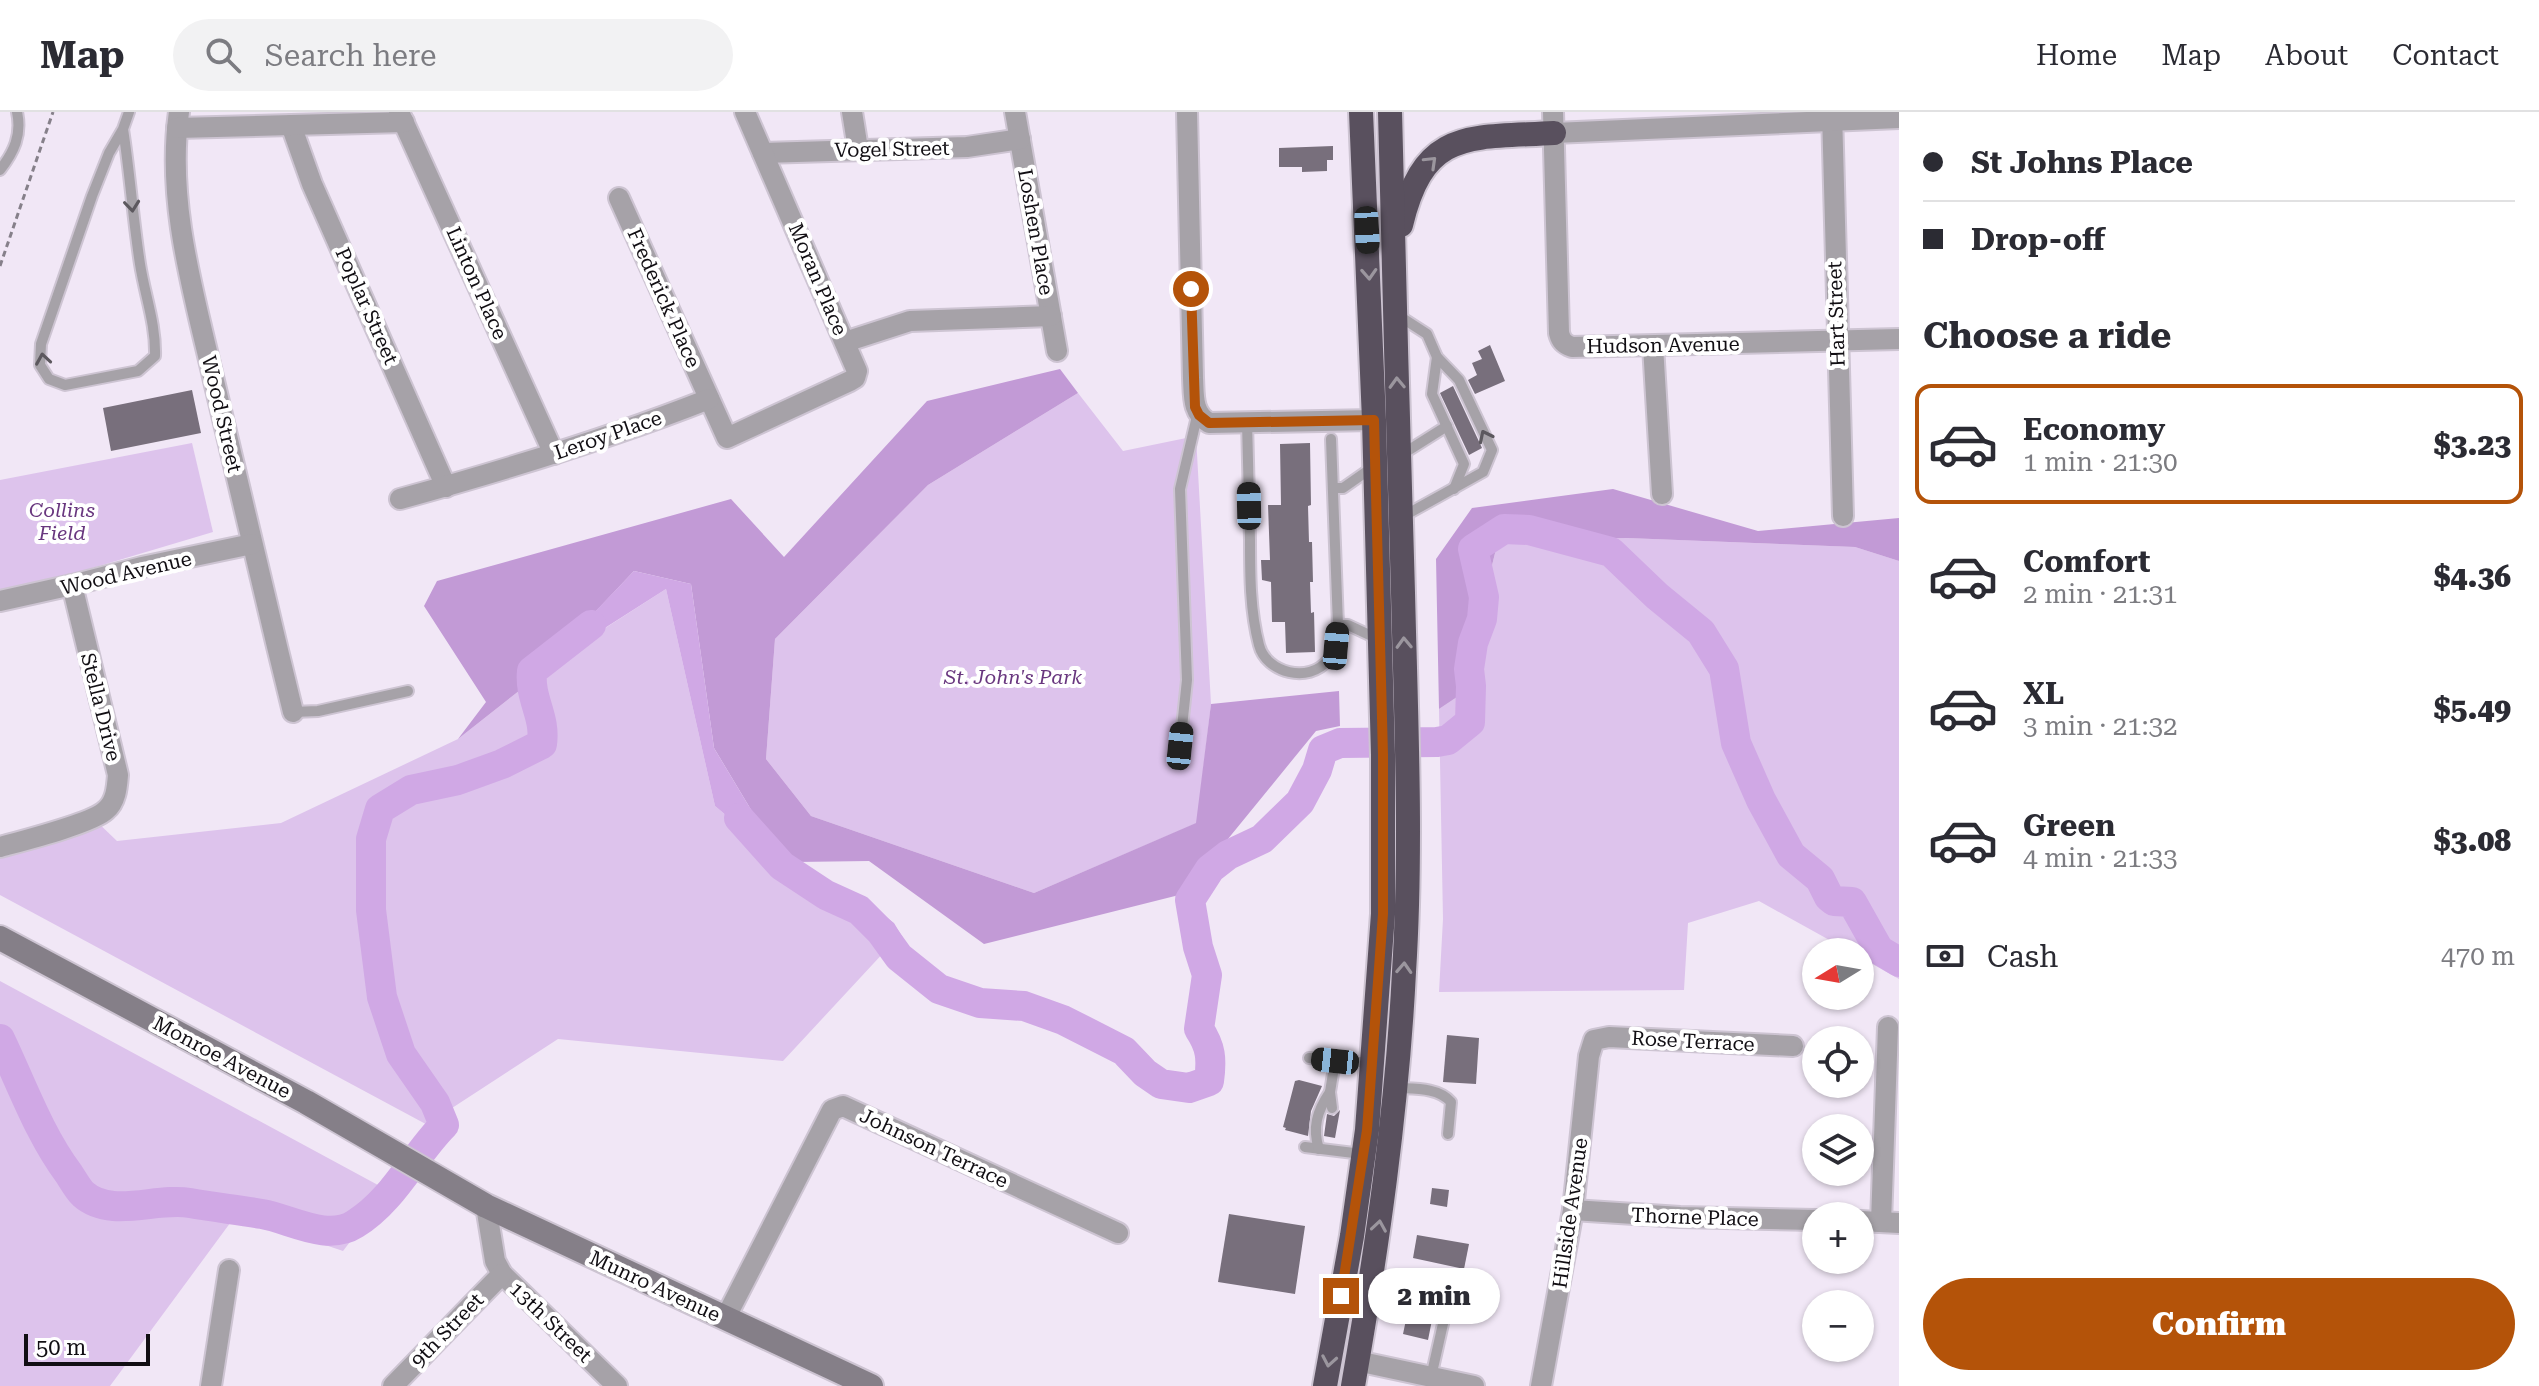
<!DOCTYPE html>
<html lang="en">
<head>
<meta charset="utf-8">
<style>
  body { margin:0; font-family:"Roboto Serif",serif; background:#f2f2f3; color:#2b2b33; height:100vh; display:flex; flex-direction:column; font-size:30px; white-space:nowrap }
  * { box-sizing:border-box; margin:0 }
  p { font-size:26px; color:#7c7c81 }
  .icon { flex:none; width:44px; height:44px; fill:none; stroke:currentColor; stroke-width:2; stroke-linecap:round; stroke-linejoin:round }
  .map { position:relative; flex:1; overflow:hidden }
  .drawer { display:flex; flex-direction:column; background:#fff; width:640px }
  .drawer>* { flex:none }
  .top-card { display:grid; align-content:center; height:176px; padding:0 24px; background:#fff }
  .needle { width:52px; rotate:259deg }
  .buttons { position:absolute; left:1802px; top:826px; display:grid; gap:16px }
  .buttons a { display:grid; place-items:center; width:72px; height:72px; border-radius:50%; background:#fff; box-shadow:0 2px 6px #0004; font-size:40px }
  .scale { position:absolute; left:24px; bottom:20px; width:126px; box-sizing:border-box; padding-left:8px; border:4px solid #110e13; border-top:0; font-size:22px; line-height:28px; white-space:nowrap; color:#110e13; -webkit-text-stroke:6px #fff; paint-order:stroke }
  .end { position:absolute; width:36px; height:36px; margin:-18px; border:10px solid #b45309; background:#fff; box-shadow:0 0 0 4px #fff }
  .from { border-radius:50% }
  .bubble { position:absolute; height:56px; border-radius:28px; background:#fff; box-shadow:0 2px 6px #0004; font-size:26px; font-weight:800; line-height:56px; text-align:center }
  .car { position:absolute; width:24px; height:48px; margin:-24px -12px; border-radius:10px; box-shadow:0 0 6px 2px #0007; background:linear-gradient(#222 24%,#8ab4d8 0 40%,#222 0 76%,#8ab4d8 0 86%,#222 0) }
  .top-card b { display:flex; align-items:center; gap:28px; height:76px; font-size:30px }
  .top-card b+b { border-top:2px solid #e1e1e2 }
  .top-card i { width:20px; height:20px; background:#2b2b33 }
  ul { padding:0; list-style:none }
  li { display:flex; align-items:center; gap:24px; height:120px; margin:0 16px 12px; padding:0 8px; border:4px solid transparent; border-radius:16px }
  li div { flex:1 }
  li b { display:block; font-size:30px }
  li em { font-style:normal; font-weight:800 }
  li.selected { border-color:#b45309 }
  li>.icon { width:72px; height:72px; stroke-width:1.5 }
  h2 { padding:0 24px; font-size:36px; line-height:96px }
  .pay { display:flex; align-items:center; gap:20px; height:88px; padding:0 24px; font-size:30px }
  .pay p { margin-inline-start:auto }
  .cta { display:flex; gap:16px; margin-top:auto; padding:16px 24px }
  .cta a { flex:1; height:92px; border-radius:48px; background:#b45309; color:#fff; font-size:32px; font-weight:800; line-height:92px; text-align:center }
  header { display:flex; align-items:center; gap:48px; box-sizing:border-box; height:112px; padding:0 40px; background:#fff; border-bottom:2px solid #e1e1e2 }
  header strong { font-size:38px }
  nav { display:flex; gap:44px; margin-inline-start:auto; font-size:28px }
  .search { width:560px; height:72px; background:#f2f2f3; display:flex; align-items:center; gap:20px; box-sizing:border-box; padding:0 28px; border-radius:44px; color:#7c7c81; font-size:30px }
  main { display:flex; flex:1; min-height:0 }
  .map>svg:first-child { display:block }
  .green { fill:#ddc3ec }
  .forest { fill:#c29ad6 }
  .water { fill:#d0a8e5 }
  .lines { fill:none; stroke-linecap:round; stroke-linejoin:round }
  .river { stroke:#d0a8e5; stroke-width:30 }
  .building { fill:#786f7c }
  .lane-casing { stroke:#cdc4d2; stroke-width:14 }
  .street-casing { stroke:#cdc4d2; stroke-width:24 }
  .secondary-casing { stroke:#cdc4d2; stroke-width:28 }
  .highway-casing { stroke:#cdc4d2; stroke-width:28 }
  .path { stroke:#86808a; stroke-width:3; stroke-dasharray:6 4; stroke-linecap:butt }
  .lane { stroke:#a6a2a8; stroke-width:10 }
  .street { stroke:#a6a2a8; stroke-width:20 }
  .secondary { stroke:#857f88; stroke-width:24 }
  .highway { stroke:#59505e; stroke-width:24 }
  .oneway { stroke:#9b969e }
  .oneway2 { stroke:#5c585e }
  .route { stroke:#b45309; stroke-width:10 }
  .labels { text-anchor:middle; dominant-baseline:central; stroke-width:8; stroke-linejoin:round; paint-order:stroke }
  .street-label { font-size:20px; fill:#110e13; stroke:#fff }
  .park-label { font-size:20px; font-style:italic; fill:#69377f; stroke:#fff }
</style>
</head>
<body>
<header>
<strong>Map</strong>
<div class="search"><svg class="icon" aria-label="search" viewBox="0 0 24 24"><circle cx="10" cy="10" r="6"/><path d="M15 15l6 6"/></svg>Search here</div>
<nav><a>Home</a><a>Map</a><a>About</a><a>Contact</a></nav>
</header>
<main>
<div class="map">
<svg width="1899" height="1274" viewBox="0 0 1899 1274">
  <rect width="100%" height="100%" fill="#f1e7f6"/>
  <g class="green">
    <path d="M1078,281L1123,339L1196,324L1211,592L1197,711L1034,781L811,704L766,647L775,527L928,373Z"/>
    <path d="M192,331L213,420L79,460L0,479V368Z"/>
    <path d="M1627,426L1855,435L1899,449V867L1860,845V840H1851L1759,789L1688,811L1684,878L1439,880L1443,807L1439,597L1460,583L1498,429Z"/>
    <path d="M666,477L715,694L886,838L783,949L558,927L449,998L435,1017L0,783V735L92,705L117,729L281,711L458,627L524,575L540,558Z"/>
    <path d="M0,869L389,1079L343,1139L236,1103L110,1274H0Z"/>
  </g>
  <g class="forest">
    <path d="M1060,257L1078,281L928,373L775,527L766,647L811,704L1034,781L1196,711L1211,592L1339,579L1340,614L1316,619L1183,782L984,832L869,749L796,750L762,716L714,636L691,472L634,459L524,575L458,627L486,590L424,494L437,469L731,387L784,445L927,289Z"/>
    <path d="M1613,377L1758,419L1899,406V449L1855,435L1627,426L1498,429L1460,583L1439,597L1436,447L1472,396Z"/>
  </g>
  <path class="water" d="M634,459L691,472L714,636L762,716L812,766L877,798L894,811L903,826L896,838H886L715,694L666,477L539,558Z"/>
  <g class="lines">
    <g class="river">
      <path d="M739,706L782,754L826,783L859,798L881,820L899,845L939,877L980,891L1024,894L1063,908L1124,939L1145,961L1161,972L1189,976L1209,969C1212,947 1211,935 1199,917L1207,863L1198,835L1190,788L1210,757L1228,743L1262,727L1300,690L1317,658L1323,638L1340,631L1437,630L1448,628L1470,610L1471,574L1469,557L1473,531L1482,507L1484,485L1473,437L1504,417L1529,418L1611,440L1657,484L1701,520L1724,557L1736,631L1761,688L1791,743L1820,767L1829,785L1834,789L1852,790L1879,838L1899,850"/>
      <path d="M0,927C22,973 39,1022 69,1062C73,1068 78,1077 83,1082C111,1107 156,1085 190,1091C213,1095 238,1098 262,1102C291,1107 327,1130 355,1112C394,1088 413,1044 444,1013L435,991L401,942L382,885L371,798V727L380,697L411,678L458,668L502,652L542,632C546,604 529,587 532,559L591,513"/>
    </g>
  </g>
  <g class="building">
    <path d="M1333,34V48H1327V59L1302,60V55H1279V36Z"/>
    <path d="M1490,233L1505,269L1475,282L1468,268L1477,263L1472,251L1482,247L1478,239Z"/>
    <path d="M1453,274L1482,336L1469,343L1440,281Z"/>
    <path d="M192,278L201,321L111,339L103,296Z"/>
    <path d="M1310,331L1311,393L1308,394L1309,430H1312L1313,470H1310L1311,501L1314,500L1315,540L1286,541L1285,510H1272L1271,470L1262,468L1261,448H1270L1268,393H1281L1280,332Z"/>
    <path d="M1447,923L1479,926L1476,972L1443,970Z"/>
    <path d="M1299,968L1322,974L1311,999L1308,1024L1285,1018L1286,1016L1283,1015L1295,969Z"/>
    <path d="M1340,998L1335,1026L1324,1024L1327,1002L1334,1004Z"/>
    <path d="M1432,1076L1449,1078L1447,1095L1430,1092Z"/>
    <path d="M1229,1102L1305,1114L1295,1182L1218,1170Z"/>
    <path d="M1417,1123L1469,1132L1464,1157L1413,1146Z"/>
    <path d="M1412,1194L1434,1198L1428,1228L1403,1222L1407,1203L1410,1204Z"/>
  </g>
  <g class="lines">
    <defs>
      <g id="lane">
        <path d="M123,17C130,62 133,107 140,152C145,184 156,212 155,244L138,259L65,273L49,267L40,253L41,232L92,84L109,41L123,17L129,0"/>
        <path d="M0,58C14,40 22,23 17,0"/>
        <path d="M1396,202L1427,222L1437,245L1459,268L1492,338L1483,360L1402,405"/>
        <path d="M1437,245L1432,282L1464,352L1454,377"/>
        <path d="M1247,310C1248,349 1249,389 1250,428C1250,462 1250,499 1259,533C1266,561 1309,572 1328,548C1337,538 1337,525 1338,513L1331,327"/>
        <path d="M1401,343L1447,314"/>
        <path d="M1333,376H1343L1373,355"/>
        <path d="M1338,513H1348L1378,527"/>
        <path d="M293,600L318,599L408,579"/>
        <path d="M1180,634L1187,568L1180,377L1198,300"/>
        <path d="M1309,946L1371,951"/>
        <path d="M1396,976C1414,977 1438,975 1451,990L1448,1022"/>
        <path d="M1332,996L1330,980L1335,949"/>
        <path d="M1305,1035L1362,1042"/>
        <path d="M1319,1037C1312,1016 1317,999 1330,980"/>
        <path d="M1370,1170L1442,1184L1447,1194L1431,1265"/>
      </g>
      <g id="street">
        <path d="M179,0C166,90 194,182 214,269C240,380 266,490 293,600"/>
        <path d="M399,0L554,342"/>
        <path d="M852,0L858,37"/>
        <path d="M1015,0L1057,239"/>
        <path d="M1187,0L1193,266C1194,284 1192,301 1209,311L1374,308"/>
        <path d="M1553,0L1559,221C1561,229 1564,232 1572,235L1899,227"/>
        <path d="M1832,0L1843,404"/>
        <path d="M291,13L312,72L446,375"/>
        <path d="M177,16L404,10"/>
        <path d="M1554,21L1899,6"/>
        <path d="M763,41L967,35L1020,27"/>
        <path d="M619,86L727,326L850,269L855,266L857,259L745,0"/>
        <path d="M845,230L910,209L1051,204"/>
        <path d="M1653,234L1662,382"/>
        <path d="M400,387C505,358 608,327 709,287"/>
        <path d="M0,489L72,473L142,455L252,432"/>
        <path d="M0,735C22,729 93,711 106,698C116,690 117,675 118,663L72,473"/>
        <path d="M486,1094L495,1149L502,1162L617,1274"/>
        <path d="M1573,1098L1680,1105L1816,1108"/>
        <path d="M1860,1109L1899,1111"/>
        <path d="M1881,1110L1888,915"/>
        <path d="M725,1207L832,998L843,994L1118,1121"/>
        <path d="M1357,1249L1474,1274"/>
        <path d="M211,1274L229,1158"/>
        <path d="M393,1274L502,1162"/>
        <path d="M1541,1274L1573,1098L1589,944L1594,928L1609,925L1793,934"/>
      </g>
      <path id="secondary" d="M0,826L306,990L486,1094L871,1274"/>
      <g id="highway">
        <path d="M1401,113C1424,16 1469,26 1554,21"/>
        <path d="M1325,1274L1352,1124L1367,1018L1383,802V643L1374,308L1361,0"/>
        <path d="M1353,1274C1377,1137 1397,999 1404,860C1412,734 1406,607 1403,481C1398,321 1394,160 1390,0"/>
      </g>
    </defs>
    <use href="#lane" class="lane-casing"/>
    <use href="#street" class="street-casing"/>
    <use href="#secondary" class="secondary-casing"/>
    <use href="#highway" class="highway-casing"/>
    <path class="path" d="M0,154L53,0"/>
    <use href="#lane" class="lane"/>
    <use href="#street" class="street"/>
    <use href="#secondary" class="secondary"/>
    <use href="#highway" class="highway"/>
  </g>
  <defs><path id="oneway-chevron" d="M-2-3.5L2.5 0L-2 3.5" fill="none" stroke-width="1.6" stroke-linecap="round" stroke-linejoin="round" transform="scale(2)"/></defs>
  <g class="oneway">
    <use href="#oneway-chevron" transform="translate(1431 50) rotate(-44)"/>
    <use href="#oneway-chevron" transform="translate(1369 162) rotate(87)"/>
    <use href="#oneway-chevron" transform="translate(1397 271) rotate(-92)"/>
    <use href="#oneway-chevron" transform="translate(1404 531) rotate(-92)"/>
    <use href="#oneway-chevron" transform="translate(1404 856) rotate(-87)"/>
    <use href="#oneway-chevron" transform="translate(1379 1114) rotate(-81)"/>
    <use href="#oneway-chevron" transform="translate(1329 1249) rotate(100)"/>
  </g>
  <g class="oneway2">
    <use href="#oneway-chevron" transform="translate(132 94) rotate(84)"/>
    <use href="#oneway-chevron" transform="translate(43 247) rotate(-99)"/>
    <use href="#oneway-chevron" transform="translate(1485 324) rotate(-116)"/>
  </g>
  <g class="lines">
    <path class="route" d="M1191,177L1195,295L1199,303L1209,311L1374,308L1383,643V802L1367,1018L1341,1184"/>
  </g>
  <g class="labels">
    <g class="street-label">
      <text transform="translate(892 37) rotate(-1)">Vogel Street</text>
      <text transform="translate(1036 120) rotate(80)">Loshen Place</text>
      <text transform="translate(818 167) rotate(67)">Moran Place</text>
      <text transform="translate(477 171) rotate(66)">Linton Place</text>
      <text transform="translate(664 186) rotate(66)">Frederick Place</text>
      <text transform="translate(367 194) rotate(66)">Poplar Street</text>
      <text transform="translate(1836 202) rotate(-92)">Hart Street</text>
      <text transform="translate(1663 233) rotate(-1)">Hudson Avenue</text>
      <text transform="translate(222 302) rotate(77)">Wood Street</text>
      <text transform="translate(608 323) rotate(-19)">Leroy Place</text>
      <text transform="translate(126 461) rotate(-13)">Wood Avenue</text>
      <text transform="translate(101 595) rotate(76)">Stella Drive</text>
      <text transform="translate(1693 929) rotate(3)">Rose Terrace</text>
      <text transform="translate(222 945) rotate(28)">Monroe Avenue</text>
      <text transform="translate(934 1036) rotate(25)">Johnson Terrace</text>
      <text transform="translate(1570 1101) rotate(-82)">Hillside Avenue</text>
      <text transform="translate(1695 1105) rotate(2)">Thorne Place</text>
      <text transform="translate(655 1174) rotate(25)">Munro Avenue</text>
      <text transform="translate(551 1210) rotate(44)">13th Street</text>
      <text transform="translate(447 1218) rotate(-46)">9th Street</text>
    </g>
    <g class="park-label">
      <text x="62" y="398">Collins<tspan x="62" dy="23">Field</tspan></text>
      <text x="1013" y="565">St. John's Park</text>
    </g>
  </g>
</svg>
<div class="buttons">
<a><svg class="needle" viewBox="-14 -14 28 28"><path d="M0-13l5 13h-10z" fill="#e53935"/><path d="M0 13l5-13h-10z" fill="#7c7c81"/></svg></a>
<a><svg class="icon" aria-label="locate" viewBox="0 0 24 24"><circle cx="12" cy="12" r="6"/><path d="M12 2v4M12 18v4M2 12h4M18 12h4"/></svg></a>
<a><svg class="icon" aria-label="layers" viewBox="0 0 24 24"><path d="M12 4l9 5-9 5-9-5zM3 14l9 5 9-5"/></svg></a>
<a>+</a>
<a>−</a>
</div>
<div class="scale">50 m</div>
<i class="end from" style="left:1191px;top:177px"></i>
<i class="end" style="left:1341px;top:1184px"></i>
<div class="bubble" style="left:1368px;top:1156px;width:132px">2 min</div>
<i class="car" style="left:1367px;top:118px;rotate:177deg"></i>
<i class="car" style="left:1249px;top:394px;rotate:359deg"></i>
<i class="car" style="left:1336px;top:534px;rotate:5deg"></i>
<i class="car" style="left:1180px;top:634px;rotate:6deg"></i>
<i class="car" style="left:1335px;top:949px;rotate:276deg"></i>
</div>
<section class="drawer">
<div class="top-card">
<b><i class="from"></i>St Johns Place</b>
<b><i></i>Drop-off</b>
</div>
<h2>Choose a ride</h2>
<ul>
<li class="selected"><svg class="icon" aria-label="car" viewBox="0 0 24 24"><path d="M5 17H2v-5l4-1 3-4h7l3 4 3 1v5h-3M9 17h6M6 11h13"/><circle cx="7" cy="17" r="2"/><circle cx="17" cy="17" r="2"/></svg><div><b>Economy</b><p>1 min · 21:30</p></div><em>$3.23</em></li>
<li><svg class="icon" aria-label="car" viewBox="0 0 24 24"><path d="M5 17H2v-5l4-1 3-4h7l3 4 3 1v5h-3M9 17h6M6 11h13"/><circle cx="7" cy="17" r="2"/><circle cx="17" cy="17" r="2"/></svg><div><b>Comfort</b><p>2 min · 21:31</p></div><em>$4.36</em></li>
<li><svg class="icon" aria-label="car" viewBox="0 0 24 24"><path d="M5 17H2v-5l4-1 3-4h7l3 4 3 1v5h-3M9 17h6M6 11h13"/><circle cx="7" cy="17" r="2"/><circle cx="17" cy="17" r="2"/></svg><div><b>XL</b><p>3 min · 21:32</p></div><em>$5.49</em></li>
<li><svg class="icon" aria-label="car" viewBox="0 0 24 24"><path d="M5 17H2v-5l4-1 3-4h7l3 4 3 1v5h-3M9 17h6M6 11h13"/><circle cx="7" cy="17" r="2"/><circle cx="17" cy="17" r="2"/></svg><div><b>Green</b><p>4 min · 21:33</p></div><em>$3.08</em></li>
</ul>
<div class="pay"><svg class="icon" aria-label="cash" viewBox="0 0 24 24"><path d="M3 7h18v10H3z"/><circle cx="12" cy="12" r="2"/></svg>Cash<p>470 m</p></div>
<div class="cta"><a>Confirm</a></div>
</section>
</main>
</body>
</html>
